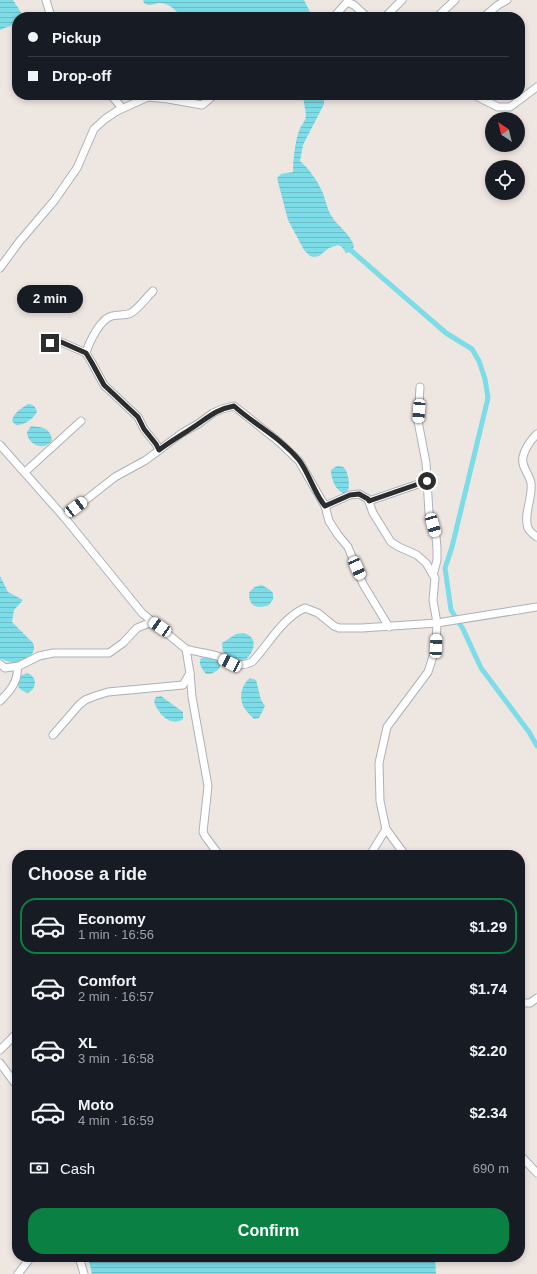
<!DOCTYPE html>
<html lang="en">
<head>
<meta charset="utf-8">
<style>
  body { margin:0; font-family:Helvetica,sans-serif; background:#242831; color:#f1f3f6; height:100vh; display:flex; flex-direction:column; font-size:15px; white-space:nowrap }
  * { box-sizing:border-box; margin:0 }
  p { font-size:13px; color:#9ea1a6 }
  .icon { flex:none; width:22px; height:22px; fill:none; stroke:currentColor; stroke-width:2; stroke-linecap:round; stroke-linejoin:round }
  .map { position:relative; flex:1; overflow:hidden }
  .side { position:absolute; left:12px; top:850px; width:513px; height:412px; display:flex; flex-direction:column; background:#171b24; border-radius:16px; box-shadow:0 2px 6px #0003 }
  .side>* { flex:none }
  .banner { position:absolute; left:12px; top:12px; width:513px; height:88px; border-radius:16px; box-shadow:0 2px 6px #0003; display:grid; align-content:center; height:88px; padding:0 16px; background:#171b24 }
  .needle { width:26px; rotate:325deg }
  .buttons { position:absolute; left:485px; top:112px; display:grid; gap:8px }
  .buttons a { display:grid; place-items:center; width:40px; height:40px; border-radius:50%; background:#171b24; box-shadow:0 2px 6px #0003; font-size:20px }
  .end { position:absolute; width:18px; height:18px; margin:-9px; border:5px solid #2d2d2d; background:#fff; box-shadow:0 0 0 2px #fff }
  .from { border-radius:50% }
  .bubble { position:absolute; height:28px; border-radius:14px; background:#171b24; box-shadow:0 2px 6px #0003; font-size:13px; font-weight:700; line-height:28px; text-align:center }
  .car { position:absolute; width:12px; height:24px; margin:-12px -6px; border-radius:5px; box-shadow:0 0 3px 1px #0007; background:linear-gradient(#fff 24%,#345 0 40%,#fff 0 76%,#345 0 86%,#fff 0) }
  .banner b { display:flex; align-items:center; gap:14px; height:38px; font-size:15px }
  .banner b+b { border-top:1px solid #363941 }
  .banner i { width:10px; height:10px; background:#f1f3f6 }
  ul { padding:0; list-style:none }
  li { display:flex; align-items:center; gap:12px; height:56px; margin:0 8px 6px; padding:0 8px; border:2px solid transparent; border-radius:16px }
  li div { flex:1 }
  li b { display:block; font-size:15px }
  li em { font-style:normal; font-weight:700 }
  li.current { border-color:#0b8043 }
  li>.icon { width:36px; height:36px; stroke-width:1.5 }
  h2 { padding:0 16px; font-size:18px; line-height:48px }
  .pay { display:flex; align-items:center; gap:10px; height:44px; padding:0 16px; font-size:15px }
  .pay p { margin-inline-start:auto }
  .action { display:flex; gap:8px; margin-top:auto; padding:8px 16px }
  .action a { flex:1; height:46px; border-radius:16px; background:#0b8043; color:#fff; font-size:16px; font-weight:700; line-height:46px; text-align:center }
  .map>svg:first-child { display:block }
  .water { fill:url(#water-rules) }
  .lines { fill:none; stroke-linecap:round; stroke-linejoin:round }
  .canal { stroke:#7cdce7; stroke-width:5 }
  .minor-casing { stroke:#adb1b8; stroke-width:9 }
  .minor { stroke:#fff; stroke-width:7 }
  .route { stroke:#2d2d2d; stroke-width:5 }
</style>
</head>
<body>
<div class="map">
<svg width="537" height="1274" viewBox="0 0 537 1274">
  <defs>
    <pattern id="water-rules" width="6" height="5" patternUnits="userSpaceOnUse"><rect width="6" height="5" fill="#7cdce7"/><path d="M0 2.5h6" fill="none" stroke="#6cbdc6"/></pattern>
  </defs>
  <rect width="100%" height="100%" fill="#eee6e1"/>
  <g class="water">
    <path d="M0,0H13L24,17H17V23L0,30Z"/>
    <path d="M143,0H304L310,12L309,14L303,17H254L246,12L238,17H181C176,10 169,3 159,3C153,4 149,7 144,3Z"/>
    <path d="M304,95H324V104L303,145L300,161C309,169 317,180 322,191C326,200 326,207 332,217C339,227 350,234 354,246L352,251L346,253L342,247L338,245L329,248L319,256L314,257L310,256L304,250L288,220L277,178L281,174L293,172C293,160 295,142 299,131C300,127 303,124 305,120C308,111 302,104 304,95Z"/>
    <path d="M28,404C33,404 36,407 37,412C33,419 25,425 16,425L12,421C13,413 22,408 28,404Z"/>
    <path d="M31,426C42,427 51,428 52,441C43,452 27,444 27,432Z"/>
    <path d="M337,466C339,466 341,466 343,467C349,471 351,489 346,494C336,492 331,480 331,470Z"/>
    <path d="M0,576L8,592L23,600L14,610L12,622L33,643C38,653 25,663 15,663C10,663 5,660 0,659Z"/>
    <path d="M262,585L270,590L273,593C273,596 274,600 271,602C270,605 269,605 266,606C255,609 249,605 249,593C253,588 255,586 262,585Z"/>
    <path d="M243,633C264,638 249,662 239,662C233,662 227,656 223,652L222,643L236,634Z"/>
    <path d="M208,657L217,661L221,665L218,670L211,674H206C202,669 198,664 201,658Z"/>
    <path d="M27,673C38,677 37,688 28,693C19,691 15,685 20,676Z"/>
    <path d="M250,678L256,680L261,700L265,706L259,718L254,719C251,716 247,712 245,709C238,700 241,685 250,678Z"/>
    <path d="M161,696L183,712V719C171,728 157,713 154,701L156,697Z"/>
    <path d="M88,1257H435L436,1274H92Z"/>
  </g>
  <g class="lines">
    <path class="canal" d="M347,247L446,333L472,349L479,361L485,379L488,398L452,547L445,568L451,610L463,629L481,668L529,732L537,746"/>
    <defs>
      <g id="minor">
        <path d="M46,0L51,17"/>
        <path d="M334,17L347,2L354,5L367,17"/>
        <path d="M385,17L402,0"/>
        <path d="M437,17L455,0"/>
        <path d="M484,17L498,5L507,0"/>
        <path d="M111,95L122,108"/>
        <path d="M475,95L478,97L498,107H510L537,87"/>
        <path d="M0,268L19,242L54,201L77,168L94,129L105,119L117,111L148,97L168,99L202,105L214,95"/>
        <path d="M153,291C146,298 139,308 131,313C125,316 118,314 112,316C101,318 89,342 86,353L92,363L104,385L138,417L144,429L156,444L159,450"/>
        <path d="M48,344L61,342L86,353"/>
        <path d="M420,387L418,421L426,463L429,513L436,537L437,548V560L433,575"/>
        <path d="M537,434C530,441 525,448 523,457C521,467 529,473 531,483C533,498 523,514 528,528C530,532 534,535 537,537"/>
        <path d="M0,445L64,517L142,613L186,649L190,673L192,697L208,786L203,832L205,836L219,855"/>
        <path d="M25,472L81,421"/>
        <path d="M369,501L427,481"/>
        <path d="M325,506L329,521L338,535L348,547L363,584L389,627"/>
        <path d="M64,517L115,477L146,460L182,433L198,424L213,413L222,409L234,406L278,441L299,461L325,506L350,495L359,494L368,499L373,513L391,542L399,547L417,555L426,563L435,578L433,600L437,623L436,647L428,672L387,727L379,763L380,801L386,829L370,855"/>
        <path d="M186,649C196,652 207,653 217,656C231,661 237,669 252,662C269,644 282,618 305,608L318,613L334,626L339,628H362L437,623L537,607"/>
        <path d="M0,664L5,668L19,666L39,656L53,653H109L123,643L137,628L152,622"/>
        <path d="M0,701C10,691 19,681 17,667"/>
        <path d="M53,735L79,705L85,700L95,696L108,692L183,685L190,673"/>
        <path d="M386,829L405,855"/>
        <path d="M520,1003H530L537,998"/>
        <path d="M0,1050L17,1033"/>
        <path d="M0,1063L17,1086"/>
        <path d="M520,1155L537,1173"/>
        <path d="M79,1257L84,1274"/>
        <path d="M18,1274L31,1257"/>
      </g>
    </defs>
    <use href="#minor" class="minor-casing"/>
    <use href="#minor" class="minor"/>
  </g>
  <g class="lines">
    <path class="route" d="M50,343L61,342L86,353L92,363L104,385L138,417L144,429L156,444L159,450C171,441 185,433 198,424C211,415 218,409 234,406C255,425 281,438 299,460C309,473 315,495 325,506L350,495L359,494L368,499L369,501L427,481"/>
  </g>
</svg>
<div class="buttons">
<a><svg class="needle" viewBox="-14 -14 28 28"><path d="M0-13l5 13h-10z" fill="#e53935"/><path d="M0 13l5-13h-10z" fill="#9ea1a6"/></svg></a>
<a><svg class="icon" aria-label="locate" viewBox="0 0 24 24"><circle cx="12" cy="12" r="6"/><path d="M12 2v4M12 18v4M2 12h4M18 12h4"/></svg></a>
</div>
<i class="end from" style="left:427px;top:481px"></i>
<i class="end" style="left:50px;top:343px"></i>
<div class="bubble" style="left:17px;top:285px;width:66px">2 min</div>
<i class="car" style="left:419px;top:411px;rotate:184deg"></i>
<i class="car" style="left:76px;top:507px;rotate:53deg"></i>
<i class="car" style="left:433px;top:525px;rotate:164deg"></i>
<i class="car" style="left:357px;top:568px;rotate:156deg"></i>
<i class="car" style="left:160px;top:627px;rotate:304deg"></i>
<i class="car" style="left:436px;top:646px;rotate:2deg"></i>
<i class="car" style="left:230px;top:663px;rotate:297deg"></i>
<div class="banner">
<b><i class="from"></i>Pickup</b>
<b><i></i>Drop-off</b>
</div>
<section class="side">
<h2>Choose a ride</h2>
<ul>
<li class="current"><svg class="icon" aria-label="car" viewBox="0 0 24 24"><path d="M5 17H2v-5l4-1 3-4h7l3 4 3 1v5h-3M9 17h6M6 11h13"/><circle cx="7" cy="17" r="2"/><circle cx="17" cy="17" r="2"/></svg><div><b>Economy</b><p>1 min · 16:56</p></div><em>$1.29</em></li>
<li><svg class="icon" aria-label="car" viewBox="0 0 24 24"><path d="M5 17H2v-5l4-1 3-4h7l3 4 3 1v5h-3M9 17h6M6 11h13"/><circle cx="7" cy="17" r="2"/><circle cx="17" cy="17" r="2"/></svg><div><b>Comfort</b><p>2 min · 16:57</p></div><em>$1.74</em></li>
<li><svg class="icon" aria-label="car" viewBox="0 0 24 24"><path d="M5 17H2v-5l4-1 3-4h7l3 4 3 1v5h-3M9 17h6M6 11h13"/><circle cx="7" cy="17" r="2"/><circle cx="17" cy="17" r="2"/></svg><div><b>XL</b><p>3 min · 16:58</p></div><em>$2.20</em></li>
<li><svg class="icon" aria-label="car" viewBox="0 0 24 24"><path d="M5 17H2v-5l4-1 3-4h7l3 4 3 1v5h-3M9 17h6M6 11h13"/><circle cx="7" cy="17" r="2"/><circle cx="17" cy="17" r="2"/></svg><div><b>Moto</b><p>4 min · 16:59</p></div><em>$2.34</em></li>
</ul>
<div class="pay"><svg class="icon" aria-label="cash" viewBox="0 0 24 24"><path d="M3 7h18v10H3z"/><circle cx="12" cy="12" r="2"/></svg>Cash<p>690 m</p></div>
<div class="action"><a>Confirm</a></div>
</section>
</div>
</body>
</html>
